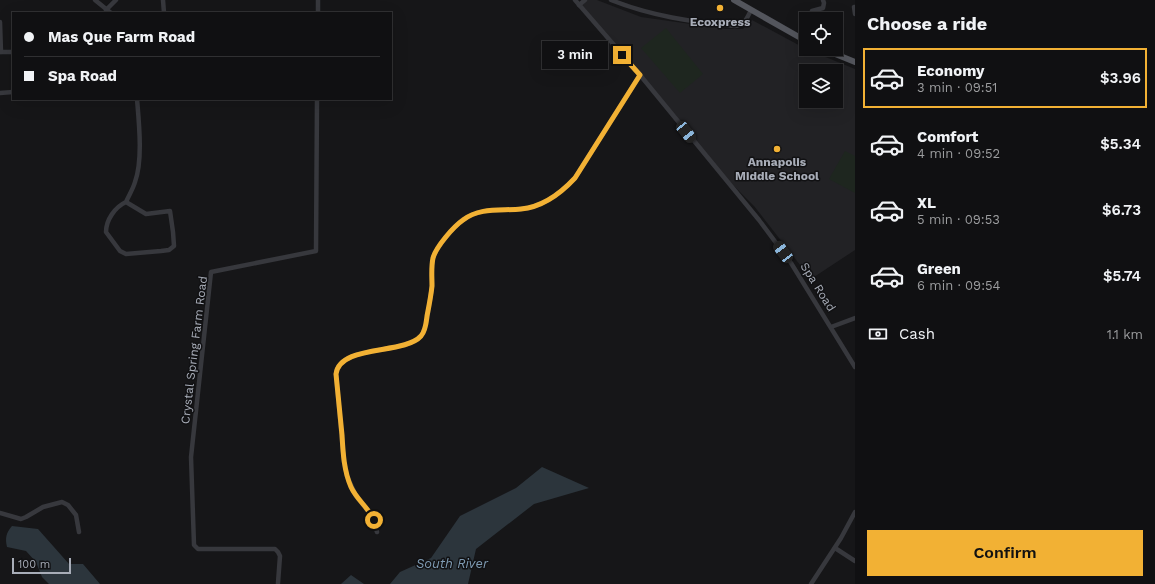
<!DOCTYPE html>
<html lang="en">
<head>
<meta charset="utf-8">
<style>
  body { margin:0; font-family:"Work Sans",sans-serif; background:#1e1e20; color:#f1f3f6; height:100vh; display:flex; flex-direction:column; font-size:15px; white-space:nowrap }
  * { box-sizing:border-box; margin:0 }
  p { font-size:13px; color:#9c9d9f }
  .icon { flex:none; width:22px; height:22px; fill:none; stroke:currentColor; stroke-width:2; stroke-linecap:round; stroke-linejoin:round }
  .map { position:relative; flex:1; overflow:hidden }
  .side { display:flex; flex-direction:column; background:#101012; width:300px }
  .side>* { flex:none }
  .banner { position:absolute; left:12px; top:12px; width:380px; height:88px; border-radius:0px; box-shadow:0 4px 16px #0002,0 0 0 1px #303032; display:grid; align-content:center; height:88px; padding:0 12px; background:#101012 }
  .fabs { position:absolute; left:799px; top:12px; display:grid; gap:8px }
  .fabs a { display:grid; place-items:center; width:44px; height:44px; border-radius:0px; background:#101012; box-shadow:0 4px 16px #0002,0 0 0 1px #303032; font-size:20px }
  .scale { position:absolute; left:12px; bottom:10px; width:59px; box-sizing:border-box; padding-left:4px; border:2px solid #a8adb8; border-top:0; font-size:11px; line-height:14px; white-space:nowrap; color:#a8adb8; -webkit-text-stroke:3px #111113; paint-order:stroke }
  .end { position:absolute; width:18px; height:18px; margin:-9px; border:5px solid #f2b134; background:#111; box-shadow:0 0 0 2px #111 }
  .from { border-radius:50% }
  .bubble { position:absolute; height:28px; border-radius:0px; background:#101012; box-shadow:0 4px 16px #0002,0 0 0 1px #303032; font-size:13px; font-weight:600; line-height:28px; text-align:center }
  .car { position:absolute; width:12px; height:24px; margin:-12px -6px; border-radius:5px; box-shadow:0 0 3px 1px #0007; background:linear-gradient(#222 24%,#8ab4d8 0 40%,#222 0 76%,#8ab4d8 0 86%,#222 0) }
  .banner b { display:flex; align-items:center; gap:14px; height:38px; font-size:15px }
  .banner b+b { border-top:1px solid #303032 }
  .banner i { width:10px; height:10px; background:#f1f3f6 }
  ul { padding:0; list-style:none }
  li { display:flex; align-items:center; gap:12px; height:60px; margin:0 8px 6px; padding:0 4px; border:2px solid transparent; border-radius:0px }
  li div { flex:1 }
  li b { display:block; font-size:15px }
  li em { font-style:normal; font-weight:600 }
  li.current { border-color:#f2b134 }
  li>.icon { width:36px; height:36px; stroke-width:1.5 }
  h2 { padding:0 12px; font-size:18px; line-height:48px }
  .pay { display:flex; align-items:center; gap:10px; height:44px; padding:0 12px; font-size:15px }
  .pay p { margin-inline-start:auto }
  .action { display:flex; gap:8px; margin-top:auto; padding:8px 12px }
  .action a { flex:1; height:46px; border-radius:0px; background:#f2b134; color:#111; font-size:16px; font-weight:600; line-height:46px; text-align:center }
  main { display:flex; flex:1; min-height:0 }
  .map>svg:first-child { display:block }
  .built { fill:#222225; fill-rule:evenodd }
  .green { fill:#1e261f }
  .water { fill:#2c353c }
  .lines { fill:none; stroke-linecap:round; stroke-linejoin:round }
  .minor { stroke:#37383d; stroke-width:4.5 }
  .major { stroke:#53555c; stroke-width:6 }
  .route { stroke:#f2b134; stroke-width:5 }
  .poi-dot { fill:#f2b134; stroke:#111113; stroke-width:1.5 }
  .labels { text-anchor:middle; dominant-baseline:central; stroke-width:3; stroke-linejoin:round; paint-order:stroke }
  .poi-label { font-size:12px; font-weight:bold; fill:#a8adb8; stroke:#111113 }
  .street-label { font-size:12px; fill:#a8adb8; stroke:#111113 }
  .water-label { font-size:13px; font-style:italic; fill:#7f9bb3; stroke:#111113 }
</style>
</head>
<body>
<main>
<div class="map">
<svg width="855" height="584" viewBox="0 0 855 584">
  <rect width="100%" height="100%" fill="#161618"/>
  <path class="built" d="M583,0H597L641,17L726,29H743L752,20L806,49L855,69V250L811,279L754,206L715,167L581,4ZM806,71H836V101H806Z"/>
  <g class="green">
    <path d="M666,28L703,74L680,93L641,48Z"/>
    <path d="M845,151L855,156V193L829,179Z"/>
  </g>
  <g class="water">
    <path d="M542,467L589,488L534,504L476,549L468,584H390L400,572L431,558L460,516L516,488Z"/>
    <path d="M12,526L38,529L69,564H83L100,584H49L42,577L36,562L26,551L7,547C5,538 6,533 12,526Z"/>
    <path d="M351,575L364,584H341Z"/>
  </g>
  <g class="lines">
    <g class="minor">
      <path d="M95,0L111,13"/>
      <path d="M163,0L164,13"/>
      <path d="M575,0L640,75L759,220L791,263L855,367"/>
      <path d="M611,0C651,16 692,22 735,26C745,25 747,18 751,10"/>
      <path d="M579,5L585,0"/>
      <path d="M854,7L855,14"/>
      <path d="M812,11L823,8L824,3L823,0"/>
      <path d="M106,12V10L116,0"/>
      <path d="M318,13V0"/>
      <path d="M0,22L1,52"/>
      <path d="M0,52H13"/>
      <path d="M0,93L13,92"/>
      <path d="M126,202L146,214L170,211L173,232L174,246L169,250L161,251L126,254L120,251L106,232C106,220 115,207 126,202C129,195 133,189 135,182C143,160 139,123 137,99"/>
      <path d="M831,327L855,318"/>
      <path d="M0,513L21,519L26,517L43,507L62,502L68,505L76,515L79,532"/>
      <path d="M377,532L372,516L356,496L347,476L344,462L336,374C340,344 404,355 421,336C426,329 427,320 428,313C429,304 431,295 432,286C432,277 431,267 433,258C436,248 453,227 463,220C480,207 501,211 521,209C543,207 561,193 575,178L640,75"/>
      <path d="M835,548L855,561"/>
      <path d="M278,583L280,556L278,552L275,549H198L194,545L191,457L211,272L316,251L317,99"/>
      <path d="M811,584L841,538L855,512"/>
    </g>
    <g class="major">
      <path d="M734,0L806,41"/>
      <path d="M823,49L855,62"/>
    </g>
  </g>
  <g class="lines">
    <path class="route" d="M374,520C368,507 357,500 351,487C344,471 343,453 342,435C340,415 338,394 336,374C340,344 404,355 421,336C426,330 426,323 427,316C429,306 431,296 432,286C432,277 431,267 433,258C436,247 453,227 463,220C480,207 501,211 521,209C543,207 561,193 575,178L640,75L622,55"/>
  </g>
  <g class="poi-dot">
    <circle cx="720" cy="8" r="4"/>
    <circle cx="777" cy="149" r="4"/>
  </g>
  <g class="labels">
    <g class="poi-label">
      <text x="720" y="22">Ecoxpress</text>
      <text x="777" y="162">Annapolis<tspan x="777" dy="14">Middle School</tspan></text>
    </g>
    <g class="street-label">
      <text transform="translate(818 287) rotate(58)">Spa Road</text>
      <text transform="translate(194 350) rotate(-83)">Crystal Spring Farm Road</text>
    </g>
    <g class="water-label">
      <text x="452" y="563">South River</text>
    </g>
  </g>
</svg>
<div class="fabs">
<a><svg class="icon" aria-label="locate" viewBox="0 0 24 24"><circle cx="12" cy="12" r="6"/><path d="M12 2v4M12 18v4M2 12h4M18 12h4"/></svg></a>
<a><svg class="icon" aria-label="layers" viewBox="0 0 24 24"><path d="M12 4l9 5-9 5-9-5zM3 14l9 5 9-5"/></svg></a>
</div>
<div class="scale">100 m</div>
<i class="end from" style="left:374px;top:520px"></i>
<i class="end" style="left:622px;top:55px"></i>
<div class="bubble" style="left:542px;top:41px;width:66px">3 min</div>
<i class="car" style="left:686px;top:132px;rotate:141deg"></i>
<i class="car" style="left:783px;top:252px;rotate:323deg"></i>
<div class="banner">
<b><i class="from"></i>Mas Que Farm Road</b>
<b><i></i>Spa Road</b>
</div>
</div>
<section class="side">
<h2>Choose a ride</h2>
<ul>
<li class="current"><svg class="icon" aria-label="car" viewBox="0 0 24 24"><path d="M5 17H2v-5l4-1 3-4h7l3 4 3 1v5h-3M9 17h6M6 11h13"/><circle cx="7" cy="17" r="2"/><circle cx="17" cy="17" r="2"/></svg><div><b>Economy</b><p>3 min · 09:51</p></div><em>$3.96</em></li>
<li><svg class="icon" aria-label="car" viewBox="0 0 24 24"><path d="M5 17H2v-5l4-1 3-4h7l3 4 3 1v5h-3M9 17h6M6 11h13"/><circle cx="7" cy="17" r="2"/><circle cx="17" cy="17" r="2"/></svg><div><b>Comfort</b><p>4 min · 09:52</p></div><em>$5.34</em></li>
<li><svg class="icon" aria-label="car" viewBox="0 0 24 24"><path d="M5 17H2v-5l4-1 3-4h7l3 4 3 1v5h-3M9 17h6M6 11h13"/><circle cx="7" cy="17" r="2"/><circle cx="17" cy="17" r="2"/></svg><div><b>XL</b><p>5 min · 09:53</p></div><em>$6.73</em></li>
<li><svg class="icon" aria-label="car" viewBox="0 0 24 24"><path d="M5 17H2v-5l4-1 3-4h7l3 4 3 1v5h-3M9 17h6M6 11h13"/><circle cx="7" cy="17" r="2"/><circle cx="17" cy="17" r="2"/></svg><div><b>Green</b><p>6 min · 09:54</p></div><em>$5.74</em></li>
</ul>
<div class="pay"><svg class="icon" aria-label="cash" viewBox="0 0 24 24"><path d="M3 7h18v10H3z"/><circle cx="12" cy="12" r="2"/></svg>Cash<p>1.1 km</p></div>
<div class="action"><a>Confirm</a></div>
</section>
</main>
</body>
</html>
